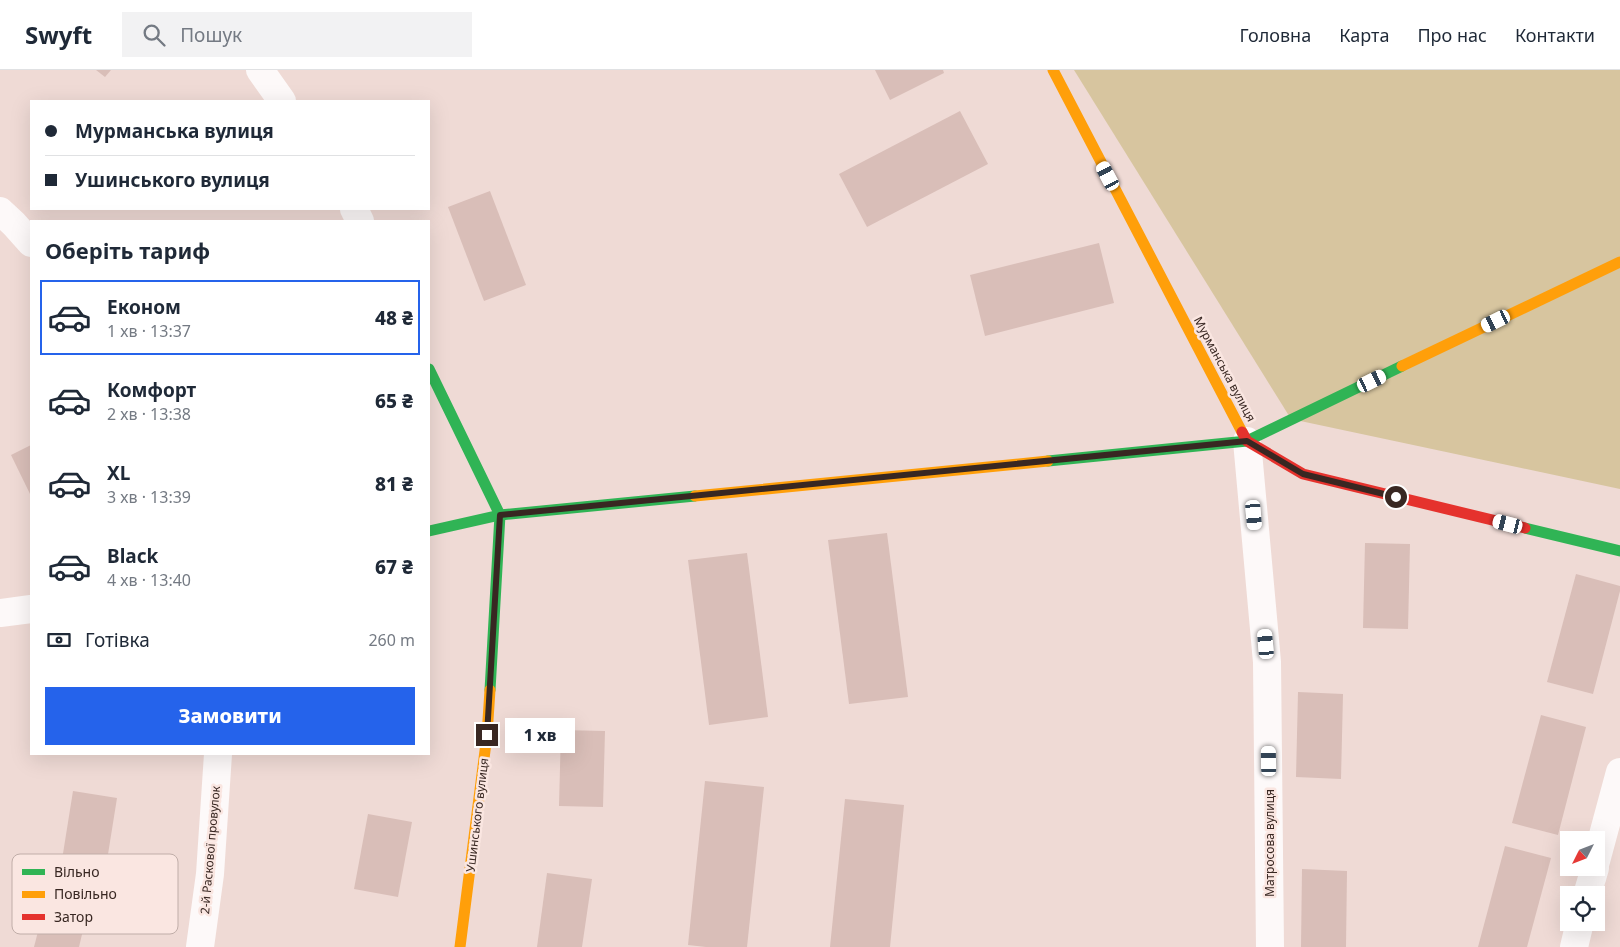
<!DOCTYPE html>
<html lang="uk">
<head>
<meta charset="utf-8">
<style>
  body { margin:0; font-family:"Noto Sans",sans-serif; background:#f2f2f3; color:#1f2937; height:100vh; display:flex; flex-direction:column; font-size:19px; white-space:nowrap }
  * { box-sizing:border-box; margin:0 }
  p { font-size:16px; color:#747a83 }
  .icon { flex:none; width:28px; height:28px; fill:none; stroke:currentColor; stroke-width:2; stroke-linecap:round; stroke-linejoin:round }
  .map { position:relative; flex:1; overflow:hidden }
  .details { position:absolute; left:30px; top:150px; width:400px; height:535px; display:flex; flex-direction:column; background:#fff; border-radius:0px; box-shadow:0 5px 20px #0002 }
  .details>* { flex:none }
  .guide { position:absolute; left:30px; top:30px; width:400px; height:110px; border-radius:0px; box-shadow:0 5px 20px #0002; display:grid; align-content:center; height:110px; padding:0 15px; background:#fff }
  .needle { width:32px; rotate:228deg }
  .buttons { position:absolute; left:1560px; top:761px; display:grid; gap:10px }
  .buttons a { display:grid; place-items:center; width:45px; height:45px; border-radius:0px; background:#fff; box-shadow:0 5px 20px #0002; font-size:25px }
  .end { position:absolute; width:22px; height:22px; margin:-11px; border:6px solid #382722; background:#fff; box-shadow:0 0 0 2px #fff }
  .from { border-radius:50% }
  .bubble { position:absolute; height:35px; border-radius:0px; background:#fff; box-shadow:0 5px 20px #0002; font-size:16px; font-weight:800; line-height:35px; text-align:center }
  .car { position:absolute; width:15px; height:30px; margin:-15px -8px; border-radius:6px; box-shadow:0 0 4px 1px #0007; background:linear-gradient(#fff 24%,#345 0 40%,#fff 0 76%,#345 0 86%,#fff 0) }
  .guide b { display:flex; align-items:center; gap:18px; height:48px; font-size:19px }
  .guide b+b { border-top:1px solid #e0e1e3 }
  .guide i { width:12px; height:12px; background:#1f2937 }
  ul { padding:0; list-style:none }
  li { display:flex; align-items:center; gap:15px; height:75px; margin:0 10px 8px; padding:0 5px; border:2px solid transparent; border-radius:0px }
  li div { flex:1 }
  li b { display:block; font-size:19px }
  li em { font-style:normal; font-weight:800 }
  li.active { border-color:#2563eb }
  li>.icon { width:45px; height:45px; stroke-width:1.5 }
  h2 { padding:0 15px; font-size:22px; line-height:60px }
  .pay { display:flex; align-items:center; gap:12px; height:55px; padding:0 15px; font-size:19px }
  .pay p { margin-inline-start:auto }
  .cta { display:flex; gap:10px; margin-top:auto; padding:10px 15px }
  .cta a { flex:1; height:58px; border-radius:0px; background:#2563eb; color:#fff; font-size:20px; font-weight:800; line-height:58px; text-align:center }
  header { display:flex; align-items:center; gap:30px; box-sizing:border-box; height:70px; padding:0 25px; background:#fff; border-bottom:1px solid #e0e1e3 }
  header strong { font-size:24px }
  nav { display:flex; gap:28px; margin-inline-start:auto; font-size:18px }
  .search { width:350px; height:45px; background:#f2f2f3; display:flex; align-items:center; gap:12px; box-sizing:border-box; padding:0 18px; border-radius:0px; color:#747a83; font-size:19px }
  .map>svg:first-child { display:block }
  .green { fill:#d7c59f }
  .building { fill:#d9beb8 }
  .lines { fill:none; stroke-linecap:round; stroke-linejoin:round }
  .street { stroke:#fdf9f9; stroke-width:28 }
  .fast { stroke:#30b455; stroke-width:11 }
  .slow { stroke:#ff9f0a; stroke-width:11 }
  .jam { stroke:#e5322d; stroke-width:11 }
  .route { stroke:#382722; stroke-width:6 }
  .labels { text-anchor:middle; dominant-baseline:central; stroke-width:5; stroke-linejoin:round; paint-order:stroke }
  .street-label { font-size:12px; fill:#382722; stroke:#fae6e1 }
  .key { fill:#fae6e1; stroke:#c0ada8; stroke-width:1 }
  .key-label { font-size:14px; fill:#382722 }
</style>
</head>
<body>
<header>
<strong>Swyft</strong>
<div class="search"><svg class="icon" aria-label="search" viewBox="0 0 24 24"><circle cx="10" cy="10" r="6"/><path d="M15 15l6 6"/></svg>Пошук</div>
<nav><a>Головна</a><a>Карта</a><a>Про нас</a><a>Контакти</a></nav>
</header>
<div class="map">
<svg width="1620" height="877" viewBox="0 0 1620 877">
  <rect width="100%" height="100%" fill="#efdad5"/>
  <path class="green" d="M1074,0H1620V419L1291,349Z"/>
  <g class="building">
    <path d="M96,0H111L105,7Z"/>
    <path d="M875,0H943L944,3L890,30Z"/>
    <path d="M960,41L988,94L867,157L839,104Z"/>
    <path d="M490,121L526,215L484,231L448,137Z"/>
    <path d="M1099,173L1114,233L985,266L970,205Z"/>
    <path d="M31,375V426L11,385Z"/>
    <path d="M887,463L908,627L849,634L828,470Z"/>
    <path d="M1365,473L1410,474L1408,559L1363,558Z"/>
    <path d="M747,483L768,647L709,655L688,490Z"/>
    <path d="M1576,504L1620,516V521L1593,624L1547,612Z"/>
    <path d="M1298,622L1343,624L1341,709L1296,707Z"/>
    <path d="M1541,645L1586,657L1558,765L1512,753Z"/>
    <path d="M561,660L605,661L603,737L559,736Z"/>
    <path d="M705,711L764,717L747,877H706L688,875Z"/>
    <path d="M73,721L117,728L105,803L61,796Z"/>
    <path d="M845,729L904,735L890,877H830Z"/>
    <path d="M368,744L412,752L398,827L354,819Z"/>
    <path d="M1505,776L1551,788L1527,877H1478Z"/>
    <path d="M1302,799L1347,801L1346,877H1301Z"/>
    <path d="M547,803L592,809L582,877H537Z"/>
    <path d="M42,846L84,856L79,877H34Z"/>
  </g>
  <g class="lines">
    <g class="street">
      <path d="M260,0L282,31"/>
      <path d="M354,139L360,151"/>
      <path d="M0,141L14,154L31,173"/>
      <path d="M1247,371L1267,592L1270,877"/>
      <path d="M0,543L31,539"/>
      <path d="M1596,791L1620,702"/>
      <path d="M1587,825L1595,798"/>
      <path d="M200,877L210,804L218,684"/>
      <path d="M1574,877L1580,852"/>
    </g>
    <g class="fast">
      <path d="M429,299L500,445L490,620"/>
      <path d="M1048,391L1247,371L1402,296"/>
      <path d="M1525,458L1620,481"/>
      <path d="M429,461L500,445L695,426"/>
    </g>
    <g class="slow">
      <path d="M1053,0L1242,362"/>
      <path d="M1402,296L1620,192"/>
      <path d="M695,426L1048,391"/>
      <path d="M460,877L487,665L490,620"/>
    </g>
    <path class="jam" d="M1242,362L1247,371L1303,404L1525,458"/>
  </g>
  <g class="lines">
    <path class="route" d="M487,665L500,445L1247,371L1303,404L1396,427"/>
  </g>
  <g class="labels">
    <g class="street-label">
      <text transform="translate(1225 299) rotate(62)">Мурманська вулиця</text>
      <text transform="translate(477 745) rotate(-83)">Ушинського вулиця</text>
      <text transform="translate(1269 773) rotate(-90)">Матросова вулиця</text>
      <text transform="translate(210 780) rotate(-85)">2-й Раскової провулок</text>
    </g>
  </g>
  <rect x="12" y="784" width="166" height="80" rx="8" class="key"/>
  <rect x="22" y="799" width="23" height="6" fill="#30b455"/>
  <rect x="22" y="821" width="23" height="7" fill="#ff9f0a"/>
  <rect x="22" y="844" width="23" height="6" fill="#e5322d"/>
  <g class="key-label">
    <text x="54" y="807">Вільно</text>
    <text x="54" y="829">Повільно</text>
    <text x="54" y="852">Затор</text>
  </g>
</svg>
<div class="buttons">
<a><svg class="needle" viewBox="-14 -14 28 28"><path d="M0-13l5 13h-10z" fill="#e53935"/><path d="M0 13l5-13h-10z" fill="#747a83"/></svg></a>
<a><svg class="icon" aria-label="locate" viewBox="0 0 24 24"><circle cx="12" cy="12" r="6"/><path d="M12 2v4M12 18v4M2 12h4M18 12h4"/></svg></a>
</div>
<i class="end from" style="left:1396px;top:427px"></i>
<i class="end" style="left:487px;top:665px"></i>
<div class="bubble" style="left:505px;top:648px;width:70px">1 хв</div>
<i class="car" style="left:1108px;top:106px;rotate:332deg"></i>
<i class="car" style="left:1496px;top:251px;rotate:244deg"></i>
<i class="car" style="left:1372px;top:311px;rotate:64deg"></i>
<i class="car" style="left:1254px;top:445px;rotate:175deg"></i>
<i class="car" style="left:1508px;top:454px;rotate:284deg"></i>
<i class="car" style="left:1266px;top:574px;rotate:355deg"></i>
<i class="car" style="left:1269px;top:691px;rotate:359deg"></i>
<div class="guide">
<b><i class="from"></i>Мурманська вулиця</b>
<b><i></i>Ушинського вулиця</b>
</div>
<section class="details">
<h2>Оберіть тариф</h2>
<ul>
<li class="active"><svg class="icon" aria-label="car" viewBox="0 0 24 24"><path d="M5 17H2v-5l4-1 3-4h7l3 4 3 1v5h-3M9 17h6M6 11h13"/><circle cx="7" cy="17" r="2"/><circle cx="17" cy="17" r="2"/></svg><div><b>Економ</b><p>1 хв · 13:37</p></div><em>48 ₴</em></li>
<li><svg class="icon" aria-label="car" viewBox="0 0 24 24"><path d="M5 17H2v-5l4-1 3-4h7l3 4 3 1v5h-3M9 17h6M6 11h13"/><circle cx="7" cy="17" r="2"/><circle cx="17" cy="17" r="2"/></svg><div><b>Комфорт</b><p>2 хв · 13:38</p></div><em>65 ₴</em></li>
<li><svg class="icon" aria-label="car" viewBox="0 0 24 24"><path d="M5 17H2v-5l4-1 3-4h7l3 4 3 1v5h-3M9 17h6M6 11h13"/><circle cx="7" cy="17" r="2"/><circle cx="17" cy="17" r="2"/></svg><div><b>XL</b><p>3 хв · 13:39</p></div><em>81 ₴</em></li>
<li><svg class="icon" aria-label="car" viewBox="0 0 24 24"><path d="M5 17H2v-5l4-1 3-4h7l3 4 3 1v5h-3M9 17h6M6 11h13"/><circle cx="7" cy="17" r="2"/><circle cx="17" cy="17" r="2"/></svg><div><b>Black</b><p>4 хв · 13:40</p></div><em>67 ₴</em></li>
</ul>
<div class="pay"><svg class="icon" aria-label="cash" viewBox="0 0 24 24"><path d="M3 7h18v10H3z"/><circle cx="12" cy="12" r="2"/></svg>Готівка<p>260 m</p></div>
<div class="cta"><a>Замовити</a></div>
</section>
</div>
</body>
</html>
